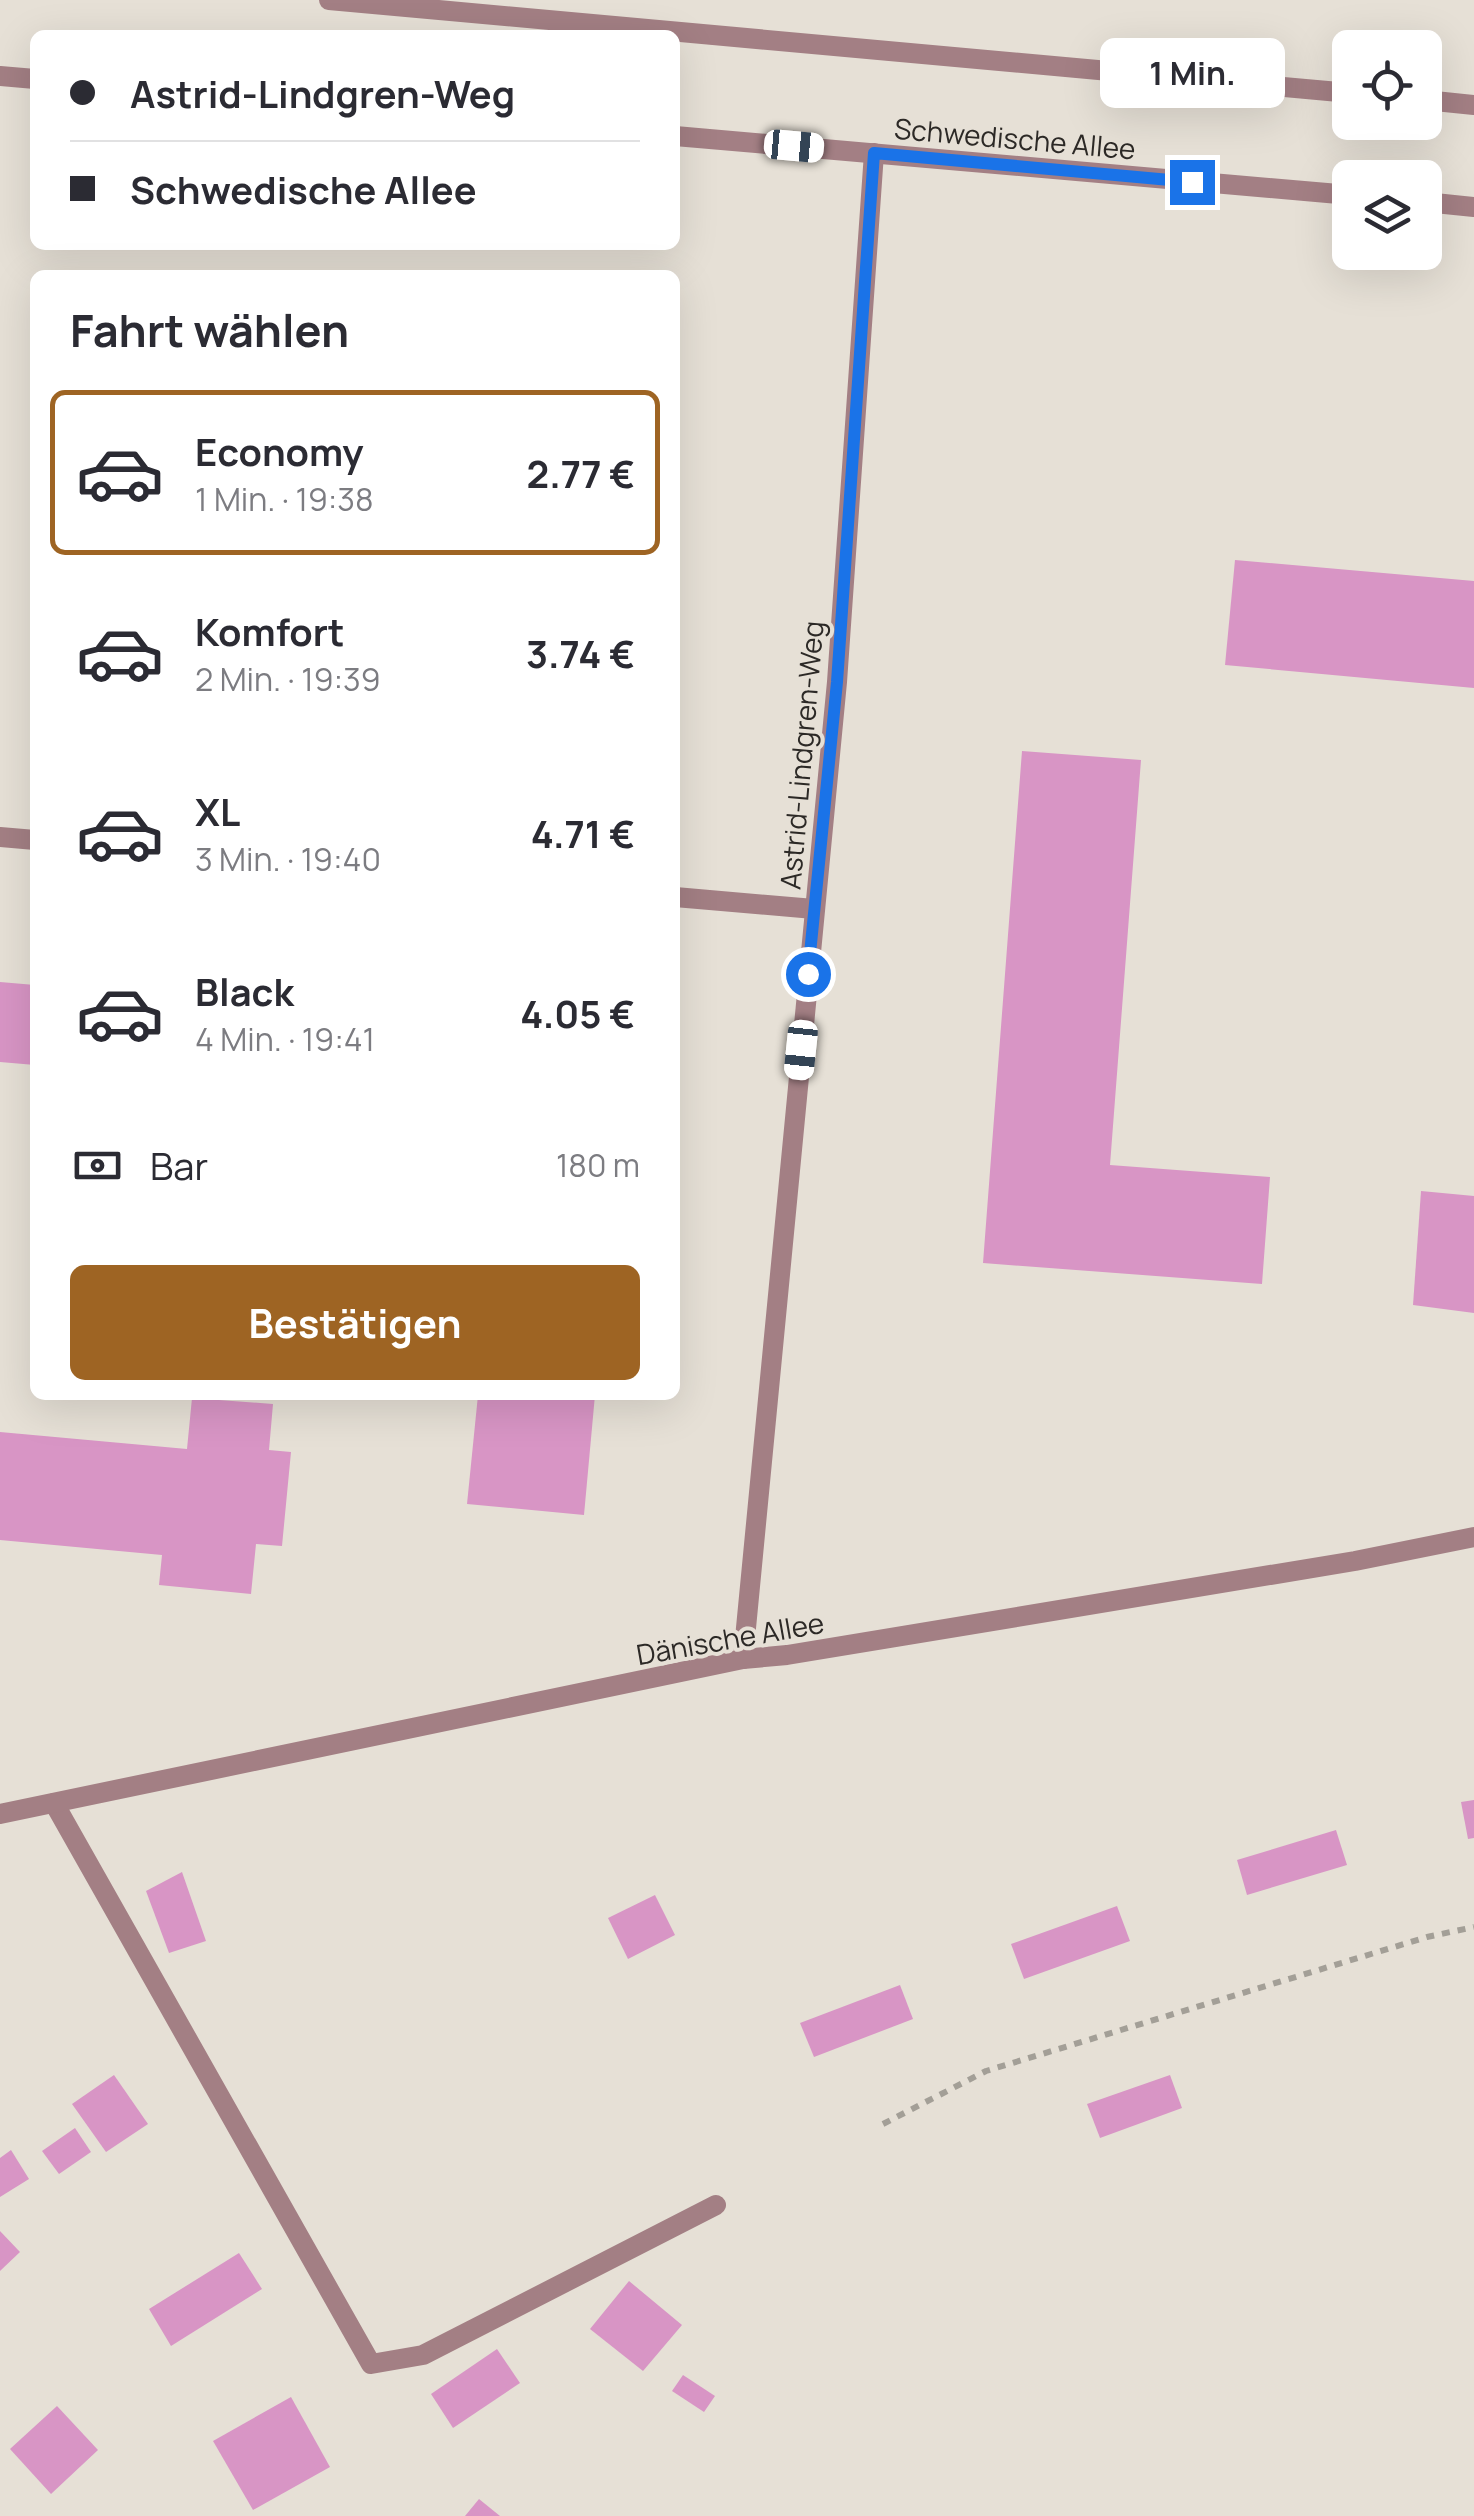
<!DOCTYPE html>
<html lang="de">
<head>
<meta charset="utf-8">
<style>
  body { margin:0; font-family:Manrope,sans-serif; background:#f2f2f3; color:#2b2b33; height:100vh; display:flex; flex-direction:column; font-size:38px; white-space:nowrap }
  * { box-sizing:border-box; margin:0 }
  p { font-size:32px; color:#7c7c81 }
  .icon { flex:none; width:55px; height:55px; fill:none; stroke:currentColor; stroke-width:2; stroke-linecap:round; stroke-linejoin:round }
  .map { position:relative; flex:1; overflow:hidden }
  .drawer { position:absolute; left:30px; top:270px; width:650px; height:1130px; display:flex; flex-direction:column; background:#fff; border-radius:15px; box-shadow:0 10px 40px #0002 }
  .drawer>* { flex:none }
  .hud { position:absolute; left:30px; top:30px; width:650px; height:220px; border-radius:15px; box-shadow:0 10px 40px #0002; display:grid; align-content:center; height:220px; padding:0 40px; background:#fff }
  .tools { position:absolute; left:1332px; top:30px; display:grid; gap:20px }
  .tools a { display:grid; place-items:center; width:110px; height:110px; border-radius:15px; background:#fff; box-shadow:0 10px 40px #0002; font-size:50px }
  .end { position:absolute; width:45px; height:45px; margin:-22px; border:12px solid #1a73e8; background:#fff; box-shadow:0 0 0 5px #fff }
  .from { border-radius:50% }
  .bubble { position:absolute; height:70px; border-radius:15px; background:#fff; box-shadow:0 10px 40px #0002; font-size:32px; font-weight:700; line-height:70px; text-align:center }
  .car { position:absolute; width:30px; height:60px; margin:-30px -15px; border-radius:12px; box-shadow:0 0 8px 2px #0007; background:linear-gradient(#fff 24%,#345 0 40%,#fff 0 76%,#345 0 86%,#fff 0) }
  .hud b { display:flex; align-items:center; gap:35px; height:95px; font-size:38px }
  .hud b+b { border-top:2px solid #e1e1e2 }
  .hud i { width:25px; height:25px; background:#2b2b33 }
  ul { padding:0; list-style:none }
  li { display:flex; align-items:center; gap:30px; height:165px; margin:0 20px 15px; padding:0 20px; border:5px solid transparent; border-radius:15px }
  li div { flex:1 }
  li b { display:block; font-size:38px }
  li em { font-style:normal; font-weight:700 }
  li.on { border-color:#9e6423 }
  li>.icon { width:90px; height:90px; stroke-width:1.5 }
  h2 { padding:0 40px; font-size:45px; line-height:120px }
  .pay { display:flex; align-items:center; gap:25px; height:110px; padding:0 40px; font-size:38px }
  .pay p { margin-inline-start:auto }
  .primary-button { display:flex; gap:20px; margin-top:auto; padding:20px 40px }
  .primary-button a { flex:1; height:115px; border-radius:15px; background:#9e6423; color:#fff; font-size:40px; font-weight:700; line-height:115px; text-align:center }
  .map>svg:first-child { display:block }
  .building { fill:#d895c5 }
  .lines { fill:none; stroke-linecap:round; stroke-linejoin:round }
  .path { stroke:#a39f97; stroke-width:6; stroke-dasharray:8 8; stroke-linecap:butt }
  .street { stroke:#a37f84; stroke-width:20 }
  .route { stroke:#1a73e8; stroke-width:12 }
  .labels { text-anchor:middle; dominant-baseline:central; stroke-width:8; stroke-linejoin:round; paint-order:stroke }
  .street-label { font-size:28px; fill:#2c2926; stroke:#e6e0d6 }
</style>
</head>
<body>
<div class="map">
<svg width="1474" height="2516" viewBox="0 0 1474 2516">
  <rect width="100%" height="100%" fill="#e6e0d6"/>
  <g class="building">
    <path d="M1235,560L1474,581V688L1225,665Z"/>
    <path d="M1022,751L1141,760L1110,1165L1270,1177L1262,1284L983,1263Z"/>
    <path d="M0,982L35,985V1065L0,1062Z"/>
    <path d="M1421,1191L1474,1196V1313L1413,1305Z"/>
    <path d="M478,1395H595L584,1515L467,1504Z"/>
    <path d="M192,1398L273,1404L269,1450L291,1452L282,1546L256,1544L251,1594L159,1585L162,1555L0,1540V1432L187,1449Z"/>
    <path d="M1474,1800V1838L1468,1839L1461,1802Z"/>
    <path d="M1336,1830L1347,1865L1247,1895L1237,1860Z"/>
    <path d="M182,1872L206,1941L169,1953L146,1891Z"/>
    <path d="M655,1895L675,1935L628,1959L608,1918Z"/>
    <path d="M1117,1906L1130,1941L1024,1979L1011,1944Z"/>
    <path d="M900,1985L913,2019L814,2057L800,2023Z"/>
    <path d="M114,2075L148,2124L106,2152L72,2104Z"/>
    <path d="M1170,2075L1182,2108L1100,2138L1087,2104Z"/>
    <path d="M75,2128L91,2152L59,2174L42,2151Z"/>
    <path d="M11,2150L29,2179L0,2197V2158Z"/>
    <path d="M0,2231L20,2252L0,2271Z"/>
    <path d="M239,2253L262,2289L171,2346L149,2309Z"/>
    <path d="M629,2281L682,2325L643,2371L590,2329Z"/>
    <path d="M497,2349L520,2383L453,2428L431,2394Z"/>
    <path d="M683,2375L715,2396L704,2412L672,2391Z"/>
    <path d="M291,2397L330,2467L253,2510L213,2441Z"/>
    <path d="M57,2406L98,2450L51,2494L10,2449Z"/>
    <path d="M479,2499L500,2516H465Z"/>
  </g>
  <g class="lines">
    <path class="path" d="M883,2124L986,2071L1427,1937L1474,1927"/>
    <g class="street">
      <path d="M329,0L1350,93"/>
      <path d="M0,76L35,79"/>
      <path d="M1425,100L1474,105"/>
      <path d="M675,136L1350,195"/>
      <path d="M1425,202L1474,207"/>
      <path d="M0,837L35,840"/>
      <path d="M675,897L814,909"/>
      <path d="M743,1659L837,682L874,153"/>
      <path d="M54,1803L371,2364L423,2355L716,2205"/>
      <path d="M0,1814L743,1659L787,1655L1355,1561L1474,1537"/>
    </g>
  </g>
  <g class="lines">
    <path class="route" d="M808,974L837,682L874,153L1192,182"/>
  </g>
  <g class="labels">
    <g class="street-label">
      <text transform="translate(1015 138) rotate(5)">Schwedische Allee</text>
      <text transform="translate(801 755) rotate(-85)">Astrid-Lindgren-Weg</text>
      <text transform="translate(730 1638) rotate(-10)">Dänische Allee</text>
    </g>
  </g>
</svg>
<div class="tools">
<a><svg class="icon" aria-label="locate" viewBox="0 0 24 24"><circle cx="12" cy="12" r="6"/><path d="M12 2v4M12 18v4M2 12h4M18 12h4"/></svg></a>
<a><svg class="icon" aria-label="layers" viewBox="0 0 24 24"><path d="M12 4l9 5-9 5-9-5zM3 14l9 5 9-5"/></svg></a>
</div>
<i class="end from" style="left:808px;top:974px"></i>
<i class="end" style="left:1192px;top:182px"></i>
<div class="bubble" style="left:1100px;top:38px;width:185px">1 Min.</div>
<i class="car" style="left:794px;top:146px;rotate:95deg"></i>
<i class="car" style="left:801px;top:1050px;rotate:186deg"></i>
<div class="hud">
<b><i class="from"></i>Astrid-Lindgren-Weg</b>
<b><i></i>Schwedische Allee</b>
</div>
<section class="drawer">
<h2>Fahrt wählen</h2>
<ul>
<li class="on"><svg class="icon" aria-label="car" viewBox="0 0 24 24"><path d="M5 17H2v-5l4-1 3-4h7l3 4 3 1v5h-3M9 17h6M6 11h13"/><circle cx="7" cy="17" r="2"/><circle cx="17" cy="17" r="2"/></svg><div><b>Economy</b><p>1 Min. · 19:38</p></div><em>2.77 €</em></li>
<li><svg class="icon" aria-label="car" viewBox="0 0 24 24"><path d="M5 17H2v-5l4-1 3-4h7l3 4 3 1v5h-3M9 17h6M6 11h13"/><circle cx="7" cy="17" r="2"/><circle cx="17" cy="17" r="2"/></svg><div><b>Komfort</b><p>2 Min. · 19:39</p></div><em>3.74 €</em></li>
<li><svg class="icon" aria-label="car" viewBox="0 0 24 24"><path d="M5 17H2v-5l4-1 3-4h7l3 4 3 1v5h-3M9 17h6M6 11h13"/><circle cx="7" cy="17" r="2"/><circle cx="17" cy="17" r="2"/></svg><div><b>XL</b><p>3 Min. · 19:40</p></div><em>4.71 €</em></li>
<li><svg class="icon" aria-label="car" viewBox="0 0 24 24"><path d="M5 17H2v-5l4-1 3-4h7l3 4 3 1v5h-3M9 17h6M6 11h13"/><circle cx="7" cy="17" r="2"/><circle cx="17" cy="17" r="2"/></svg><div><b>Black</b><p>4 Min. · 19:41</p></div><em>4.05 €</em></li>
</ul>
<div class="pay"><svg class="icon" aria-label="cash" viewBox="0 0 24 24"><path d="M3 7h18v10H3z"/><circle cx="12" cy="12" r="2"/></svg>Bar<p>180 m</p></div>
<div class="primary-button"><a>Bestätigen</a></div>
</section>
</div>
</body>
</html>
